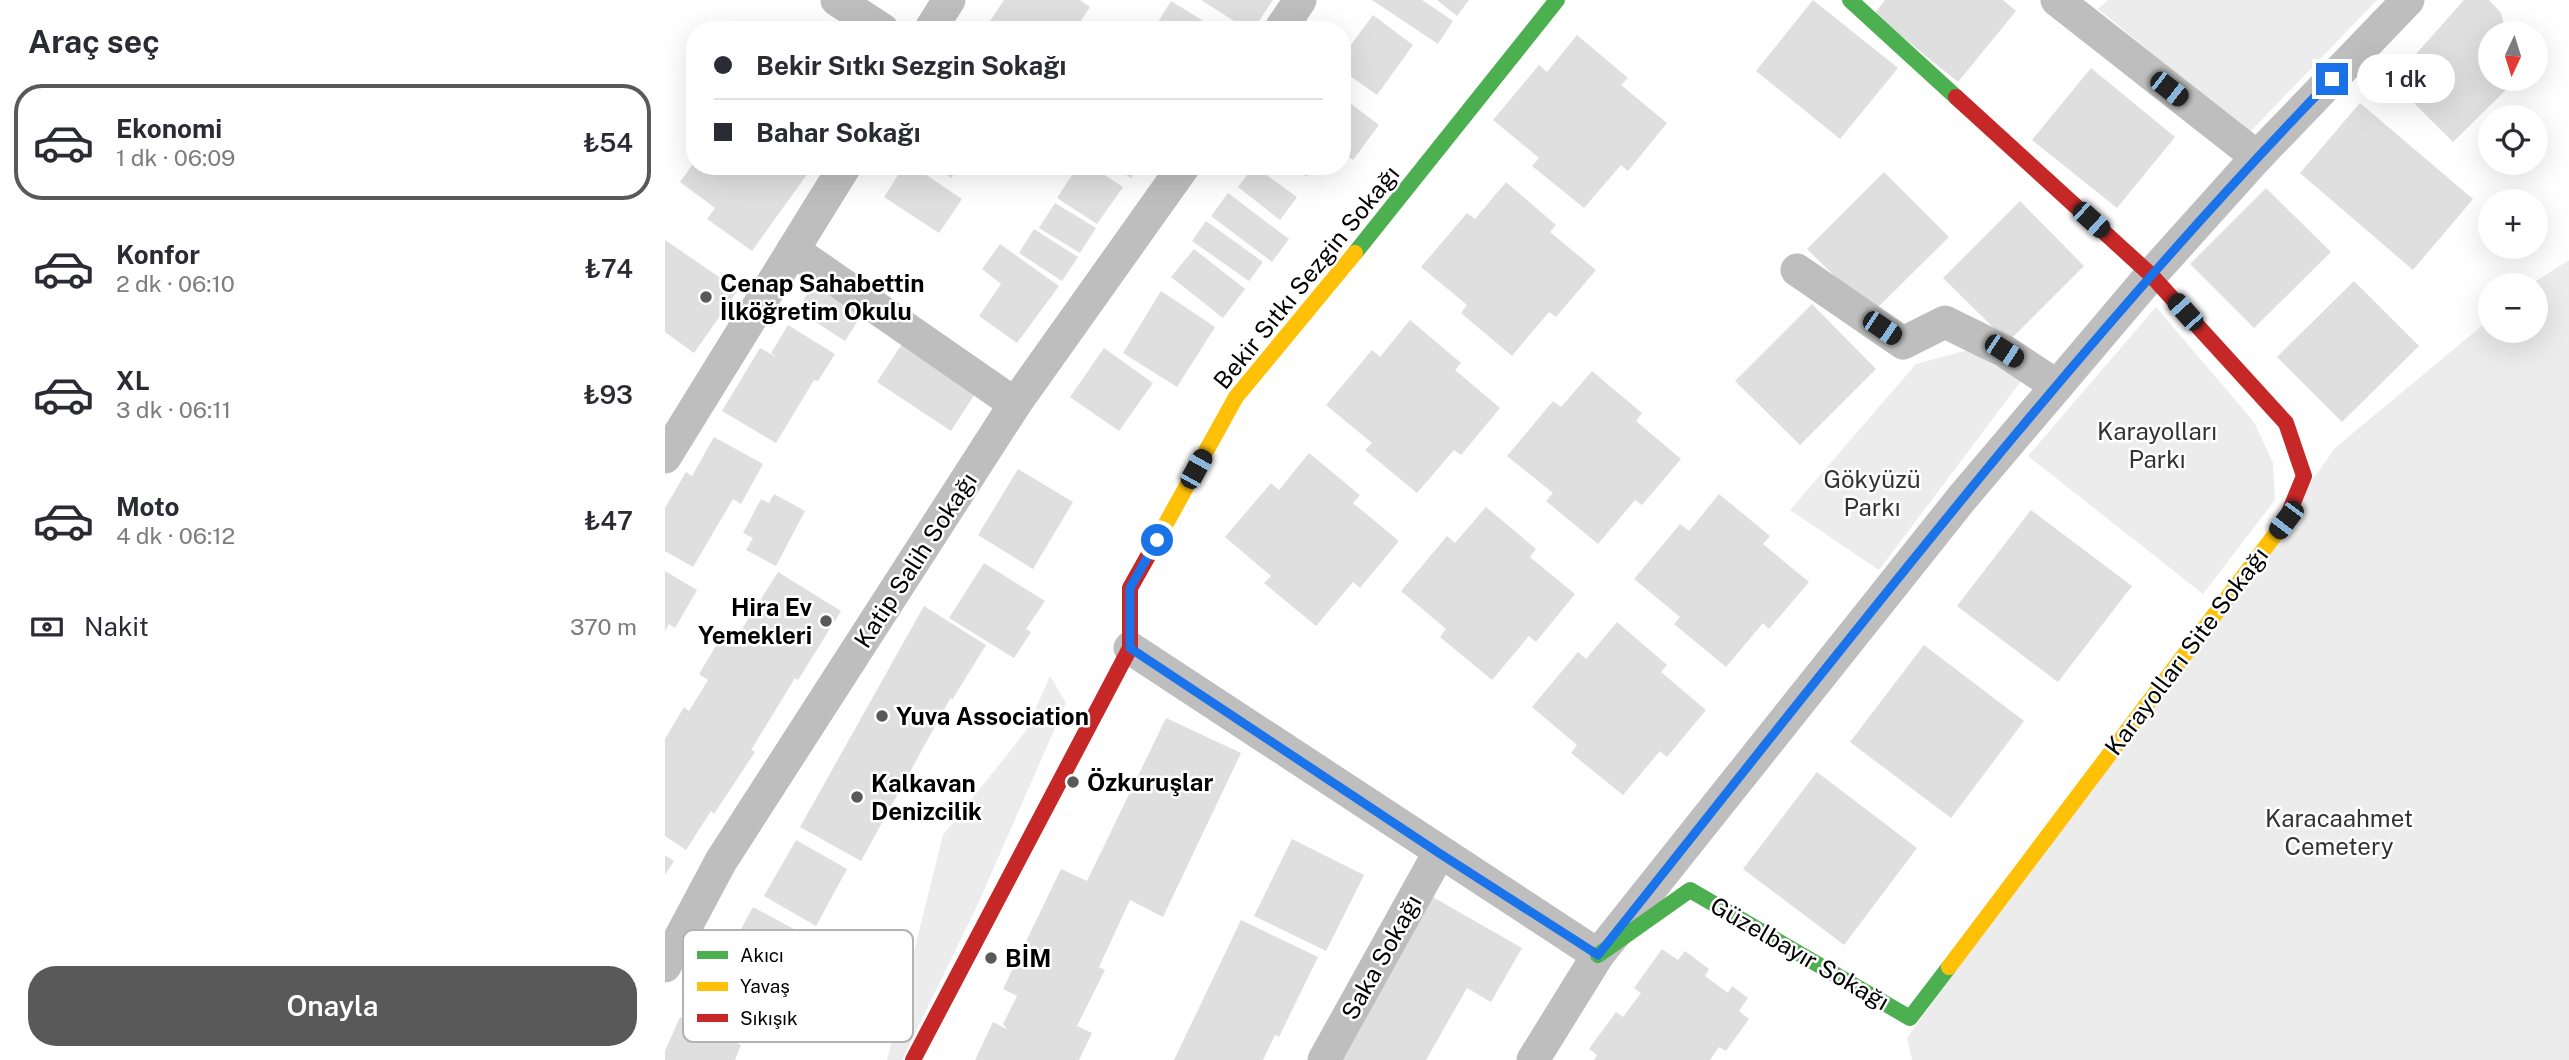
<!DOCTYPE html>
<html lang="tr">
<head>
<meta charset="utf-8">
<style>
  body { margin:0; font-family:"Public Sans",sans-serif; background:#f7f7f7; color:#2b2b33; height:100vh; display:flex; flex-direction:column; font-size:26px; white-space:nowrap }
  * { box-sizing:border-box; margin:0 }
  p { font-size:23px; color:#7c7c81 }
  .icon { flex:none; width:38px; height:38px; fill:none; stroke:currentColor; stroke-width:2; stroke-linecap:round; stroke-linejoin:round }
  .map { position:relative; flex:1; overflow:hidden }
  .details { display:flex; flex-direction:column; background:#fff; width:665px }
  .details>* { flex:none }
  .banner { position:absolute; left:21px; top:21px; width:665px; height:154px; border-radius:28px; box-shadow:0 7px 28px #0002; display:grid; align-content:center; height:154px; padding:0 28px; background:#fff }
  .needle { width:46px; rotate:184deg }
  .tools { position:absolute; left:1813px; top:21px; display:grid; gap:14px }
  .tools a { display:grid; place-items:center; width:70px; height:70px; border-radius:50%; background:#fff; box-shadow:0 7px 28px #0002; font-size:35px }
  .end { position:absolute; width:32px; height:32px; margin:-16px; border:9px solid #1a73e8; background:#fff; box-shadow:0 0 0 4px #fff }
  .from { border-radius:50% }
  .bubble { position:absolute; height:49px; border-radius:24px; background:#fff; box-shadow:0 7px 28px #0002; font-size:23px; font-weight:600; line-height:49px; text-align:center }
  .car { position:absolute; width:21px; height:42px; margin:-21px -10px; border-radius:9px; box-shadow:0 0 5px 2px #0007; background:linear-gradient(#222 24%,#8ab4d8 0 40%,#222 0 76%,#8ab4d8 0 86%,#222 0) }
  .banner b { display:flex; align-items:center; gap:24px; height:66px; font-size:26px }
  .banner b+b { border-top:2px solid #e1e1e2 }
  .banner i { width:18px; height:18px; background:#2b2b33 }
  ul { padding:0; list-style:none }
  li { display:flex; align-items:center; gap:21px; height:116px; margin:0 14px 10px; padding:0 14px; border:4px solid transparent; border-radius:28px }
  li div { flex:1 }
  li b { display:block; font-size:26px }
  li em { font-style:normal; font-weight:600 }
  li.active { border-color:#595959 }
  li>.icon { width:63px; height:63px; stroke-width:1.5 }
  h2 { padding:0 28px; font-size:32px; line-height:84px }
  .pay { display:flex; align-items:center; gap:18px; height:77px; padding:0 28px; font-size:26px }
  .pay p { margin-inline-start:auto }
  .cta { display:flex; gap:14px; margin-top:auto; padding:14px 28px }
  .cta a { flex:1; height:80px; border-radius:28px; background:#595959; color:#fff; font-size:28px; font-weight:600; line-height:80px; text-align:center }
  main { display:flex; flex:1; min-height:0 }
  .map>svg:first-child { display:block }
  .green { fill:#ececec }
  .building { fill:#dfdfdf }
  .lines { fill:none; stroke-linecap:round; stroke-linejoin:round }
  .street { stroke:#bebebe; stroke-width:33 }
  .fast { stroke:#4caf50; stroke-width:16 }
  .slow { stroke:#ffc107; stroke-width:16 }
  .jam { stroke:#c62828; stroke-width:16 }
  .route { stroke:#1a73e8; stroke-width:9 }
  .poi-dot { fill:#595959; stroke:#fff; stroke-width:2.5 }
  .labels { text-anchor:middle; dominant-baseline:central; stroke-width:5; stroke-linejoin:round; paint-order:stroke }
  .street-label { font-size:24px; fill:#000; stroke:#fff }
  .poi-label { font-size:24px; font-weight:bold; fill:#000; stroke:#fff; text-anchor:start }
  .park-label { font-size:24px; fill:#333; stroke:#fff }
  .key { fill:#fff; stroke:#b2b2b2; stroke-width:2 }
  .key-label { font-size:19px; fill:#000 }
</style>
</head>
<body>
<main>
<section class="details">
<h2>Araç seç</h2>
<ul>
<li class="active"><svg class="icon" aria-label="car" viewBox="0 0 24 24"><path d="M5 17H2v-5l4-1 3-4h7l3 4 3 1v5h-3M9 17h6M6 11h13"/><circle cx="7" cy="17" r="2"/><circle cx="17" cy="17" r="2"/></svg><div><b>Ekonomi</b><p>1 dk · 06:09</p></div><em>₺54</em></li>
<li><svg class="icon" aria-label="car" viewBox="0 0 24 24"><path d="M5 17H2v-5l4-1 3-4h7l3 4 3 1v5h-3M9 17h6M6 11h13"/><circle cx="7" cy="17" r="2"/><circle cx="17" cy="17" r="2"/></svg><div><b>Konfor</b><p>2 dk · 06:10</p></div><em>₺74</em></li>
<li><svg class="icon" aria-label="car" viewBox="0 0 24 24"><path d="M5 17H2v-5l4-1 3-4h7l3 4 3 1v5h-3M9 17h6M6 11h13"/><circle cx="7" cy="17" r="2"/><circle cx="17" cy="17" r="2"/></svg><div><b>XL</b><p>3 dk · 06:11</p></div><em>₺93</em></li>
<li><svg class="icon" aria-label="car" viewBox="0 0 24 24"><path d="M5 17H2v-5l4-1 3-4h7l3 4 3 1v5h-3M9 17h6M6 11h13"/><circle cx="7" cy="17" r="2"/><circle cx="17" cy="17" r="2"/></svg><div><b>Moto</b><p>4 dk · 06:12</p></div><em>₺47</em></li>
</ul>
<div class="pay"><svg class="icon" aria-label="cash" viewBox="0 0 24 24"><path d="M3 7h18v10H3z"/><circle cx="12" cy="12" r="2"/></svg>Nakit<p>370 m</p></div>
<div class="cta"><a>Onayla</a></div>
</section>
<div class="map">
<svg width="1904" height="1060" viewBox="0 0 1904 1060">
  <rect width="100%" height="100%" fill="#fff"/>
  <g class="green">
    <path d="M1443,0H1712L1584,133L1433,9Z"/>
    <path d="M1904,260V1060H1247L1242,1038L1671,447L1825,319V331H1871V285H1865Z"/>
    <path d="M1491,307L1589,422L1608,463L1610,500L1538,594L1363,456Z"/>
    <path d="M1303,350L1356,381L1214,570L1125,510L1251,364Z"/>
    <path d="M385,676L401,703L312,906L237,1060H222L278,835L361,731Z"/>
  </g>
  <g class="building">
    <path d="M339,0H415L425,7L410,30H319Z"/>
    <path d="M536,0H608L588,30H583Z"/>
    <path d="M707,0H757L788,21L773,44Z"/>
    <path d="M772,0H804L792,16Z"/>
    <path d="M1148,0L1233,68L1175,139L1091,71Z"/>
    <path d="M1220,0H1338L1351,11L1293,82L1209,14Z"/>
    <path d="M1799,0H1824L1836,13L1841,33H1825V79H1852L1788,142L1727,81Z"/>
    <path d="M506,1L553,30H488Z"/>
    <path d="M708,15L748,45L712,95L681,73L677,57Z"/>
    <path d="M912,35L963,78L956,85L1002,123L963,171L956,165L919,208L867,166L874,158L828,120L874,65L882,72Z"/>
    <path d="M1426,68L1510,137L1452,208L1367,140Z"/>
    <path d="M677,97L714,125L688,160L677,152Z"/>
    <path d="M1695,103L1808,199L1748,270L1635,173Z"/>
    <path d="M30,161V166H148L87,251L42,219L50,208L15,182Z"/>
    <path d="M239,166H248L297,199L274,233L219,197Z"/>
    <path d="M269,166H294L286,178Z"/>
    <path d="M413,166H426L458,187L432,224L392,198Z"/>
    <path d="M447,166H474L466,178Z"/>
    <path d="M589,166L632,197L615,220L573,187Z"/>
    <path d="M626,166H650L642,177Z"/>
    <path d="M1219,172L1284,237L1207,313L1142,249Z"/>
    <path d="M841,182L891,225L885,232L931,270L891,317L884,312L847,356L796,313L802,305L756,267L802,213L810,219Z"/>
    <path d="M1601,188L1666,252L1589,328L1525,264Z"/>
    <path d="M563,193L624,239L607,262L546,216Z"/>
    <path d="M1355,201L1419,266L1343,342L1278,278Z"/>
    <path d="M390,203L431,228L415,253L374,228Z"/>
    <path d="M541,221L598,262L584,281L527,241Z"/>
    <path d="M369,229L413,257L397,281L354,253Z"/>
    <path d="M0,240L73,290L29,353L0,332Z"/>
    <path d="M335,244L394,286L352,343L314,316L336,284L317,269Z"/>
    <path d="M529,249L580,289L558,318L506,277Z"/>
    <path d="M153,277L201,308L180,341L132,310Z"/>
    <path d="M1689,281L1754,346L1677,422L1612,357Z"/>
    <path d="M496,291L550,327L512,387L458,353Z"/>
    <path d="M1147,304L1211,369L1135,445L1070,381Z"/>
    <path d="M745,320L796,363L790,370L835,408L796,455L789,450L752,493L700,450L707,443L661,405L707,350L715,357Z"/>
    <path d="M123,325L170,354L153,381L149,380L111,443L57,411L95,348L113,358L106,353Z"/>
    <path d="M241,338L315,386L286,431L212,382Z"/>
    <path d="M439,348L488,383L454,431L405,397Z"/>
    <path d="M927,371L977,413L971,421L1016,459L977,505L970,500L933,544L881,501L888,493L842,456L888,401L896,407Z"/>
    <path d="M49,437L98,464L76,504L68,499L28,567L0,551V508L21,472L27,476Z"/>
    <path d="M644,453L695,495L688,503L734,541L695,588L688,582L651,626L599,583L606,576L560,537L606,483L614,490Z"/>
    <path d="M353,469L408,502L368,569L313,535Z"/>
    <path d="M109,494L140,511L111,566L81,550L88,538L78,533L96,499L104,503Z"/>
    <path d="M1054,494L1105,536L1098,544L1144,582L1104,629L1098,623L1061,667L1009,624L1015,617L969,579L1015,524L1024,531Z"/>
    <path d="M821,507L871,549L865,557L910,594L871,642L864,636L827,680L775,637L781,629L736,591L782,536L790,543Z"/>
    <path d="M1366,510L1467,586L1393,682L1292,606Z"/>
    <path d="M319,563L380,601L361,629L366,632L349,658L284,618Z"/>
    <path d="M0,571L32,590L10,628L4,624L0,631Z"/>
    <path d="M113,572L176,611L133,680L130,678L86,750L90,752L49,814L46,811L21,850L0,836V739L19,707L24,711L43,680L34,674L58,634L79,647L70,640Z"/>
    <path d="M259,606L321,645L287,700L286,697L196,861L135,827Z"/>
    <path d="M952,622L1002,665L996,672L1041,710L1002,757L995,751L958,795L906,753L912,745L867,707L913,652L921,659Z"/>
    <path d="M1259,645L1359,721L1286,818L1185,742Z"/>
    <path d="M501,718L576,753L498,917L465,900L434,967L440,970L412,1026L427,1033L414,1060H310L328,1022L342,1029L338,1024L352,996L338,989L396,869L422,881Z"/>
    <path d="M1152,772L1252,848L1179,945L1078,869Z"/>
    <path d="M627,839L699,875L661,951L589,916Z"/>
    <path d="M131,840L182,869L151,926L99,896Z"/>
    <path d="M0,855L9,861L0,875Z"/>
    <path d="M766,896L857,948L826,1002L802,988L761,1060H673Z"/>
    <path d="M88,907L140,935L118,973L67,945Z"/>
    <path d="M576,920L653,957L614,1037L610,1035L598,1060H509Z"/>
    <path d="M997,949L1013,960L1020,951L1044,969L1040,976L1063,993L1067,986L1083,998L1074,1011L1084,1019L1061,1051L1054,1047L1045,1060H929L932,1055L924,1049L951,1012L958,1017L976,993L969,988Z"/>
    <path d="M15,1017L76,1045L70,1060H0V1051Z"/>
  </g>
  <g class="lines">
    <g class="street">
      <path d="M172,0L218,30"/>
      <path d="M1392,0L1592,157"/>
      <path d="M265,30L284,0"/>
      <path d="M615,30L635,0"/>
      <path d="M128,250L350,404"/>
      <path d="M1132,270L1238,343L1280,322L1339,351L1392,386"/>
      <path d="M0,457L180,166"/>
      <path d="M465,648L933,955"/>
      <path d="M0,966L56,861L350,404L519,166"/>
      <path d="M659,1060L774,853"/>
      <path d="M868,1060L933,955L1297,498L1486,275L1592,157L1743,0"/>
    </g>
    <g class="fast">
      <path d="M1185,0L1291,97"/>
      <path d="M690,253L892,0"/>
      <path d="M933,955L1025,890L1245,1018L1284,967"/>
    </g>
    <g class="slow">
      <path d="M483,556L571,397L690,253"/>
      <path d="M1284,967L1621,520"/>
    </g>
    <g class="jam">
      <path d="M1291,97L1486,275L1621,423L1639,476L1621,520"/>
      <path d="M248,1060L465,648V588L483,556"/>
    </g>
  </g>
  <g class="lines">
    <path class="route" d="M492,540L465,588V648L774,853L933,955C1171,657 1402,353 1667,79"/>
  </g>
  <g class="poi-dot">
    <circle cx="41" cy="297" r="7"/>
    <circle cx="161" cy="621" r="7"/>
    <circle cx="217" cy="716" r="7"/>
    <circle cx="408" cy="782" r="7"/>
    <circle cx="192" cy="797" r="7"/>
    <circle cx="326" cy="958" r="7"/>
  </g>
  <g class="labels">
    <g class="street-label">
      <text transform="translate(641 277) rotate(-51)">Bekir Sıtkı Sezgin Sokağı</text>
      <text transform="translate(250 560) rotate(-57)">Katip Salih Sokağı</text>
      <text transform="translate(1521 651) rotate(-53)">Karayolları Site Sokağı</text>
      <text transform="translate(1135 953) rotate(30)">Güzelbayır Sokağı</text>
      <text transform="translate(716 957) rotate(-61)">Saka Sokağı</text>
    </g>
    <g class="poi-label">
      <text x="55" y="283">Cenap Sahabettin<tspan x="55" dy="28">İlköğretim Okulu</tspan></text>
      <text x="147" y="607" text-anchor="end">Hira Ev<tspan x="147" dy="28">Yemekleri</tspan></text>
      <text x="231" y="716">Yuva Association</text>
      <text x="422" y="782">Özkuruşlar</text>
      <text x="206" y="783">Kalkavan<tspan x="206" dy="28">Denizcilik</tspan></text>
      <text x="340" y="958">BİM</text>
    </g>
    <g class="park-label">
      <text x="1492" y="431">Karayolları<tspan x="1492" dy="28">Parkı</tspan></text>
      <text x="1207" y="479">Gökyüzü<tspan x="1207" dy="28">Parkı</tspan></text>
      <text x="1674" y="818">Karacaahmet<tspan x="1674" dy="28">Cemetery</tspan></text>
    </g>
  </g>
  <rect x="18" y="930" width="230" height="112" rx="10" class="key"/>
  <rect x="32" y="951" width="31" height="8" fill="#4caf50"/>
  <rect x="32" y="982" width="31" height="9" fill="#ffc107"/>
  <rect x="32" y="1014" width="31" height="8" fill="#c62828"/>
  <g class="key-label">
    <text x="75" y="962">Akıcı</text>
    <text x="75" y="993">Yavaş</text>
    <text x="75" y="1025">Sıkışık</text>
  </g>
</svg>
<div class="tools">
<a><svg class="needle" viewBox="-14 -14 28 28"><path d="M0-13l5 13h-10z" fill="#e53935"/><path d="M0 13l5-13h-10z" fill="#7c7c81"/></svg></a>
<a><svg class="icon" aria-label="locate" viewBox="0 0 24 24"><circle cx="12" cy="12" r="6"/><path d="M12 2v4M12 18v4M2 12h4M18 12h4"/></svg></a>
<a>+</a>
<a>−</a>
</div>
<i class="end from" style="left:492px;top:540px"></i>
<i class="end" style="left:1667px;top:79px"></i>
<div class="bubble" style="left:1692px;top:54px;width:98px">1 dk</div>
<i class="car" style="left:1504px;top:89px;rotate:128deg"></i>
<i class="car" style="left:1426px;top:220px;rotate:132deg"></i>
<i class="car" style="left:1520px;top:312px;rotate:318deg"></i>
<i class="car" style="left:1217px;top:328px;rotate:124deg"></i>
<i class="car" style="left:1339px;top:351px;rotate:123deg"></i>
<i class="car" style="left:531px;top:469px;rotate:29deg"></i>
<i class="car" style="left:1621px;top:520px;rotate:217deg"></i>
<div class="banner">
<b><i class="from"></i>Bekir Sıtkı Sezgin Sokağı</b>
<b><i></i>Bahar Sokağı</b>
</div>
</div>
</main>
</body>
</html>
